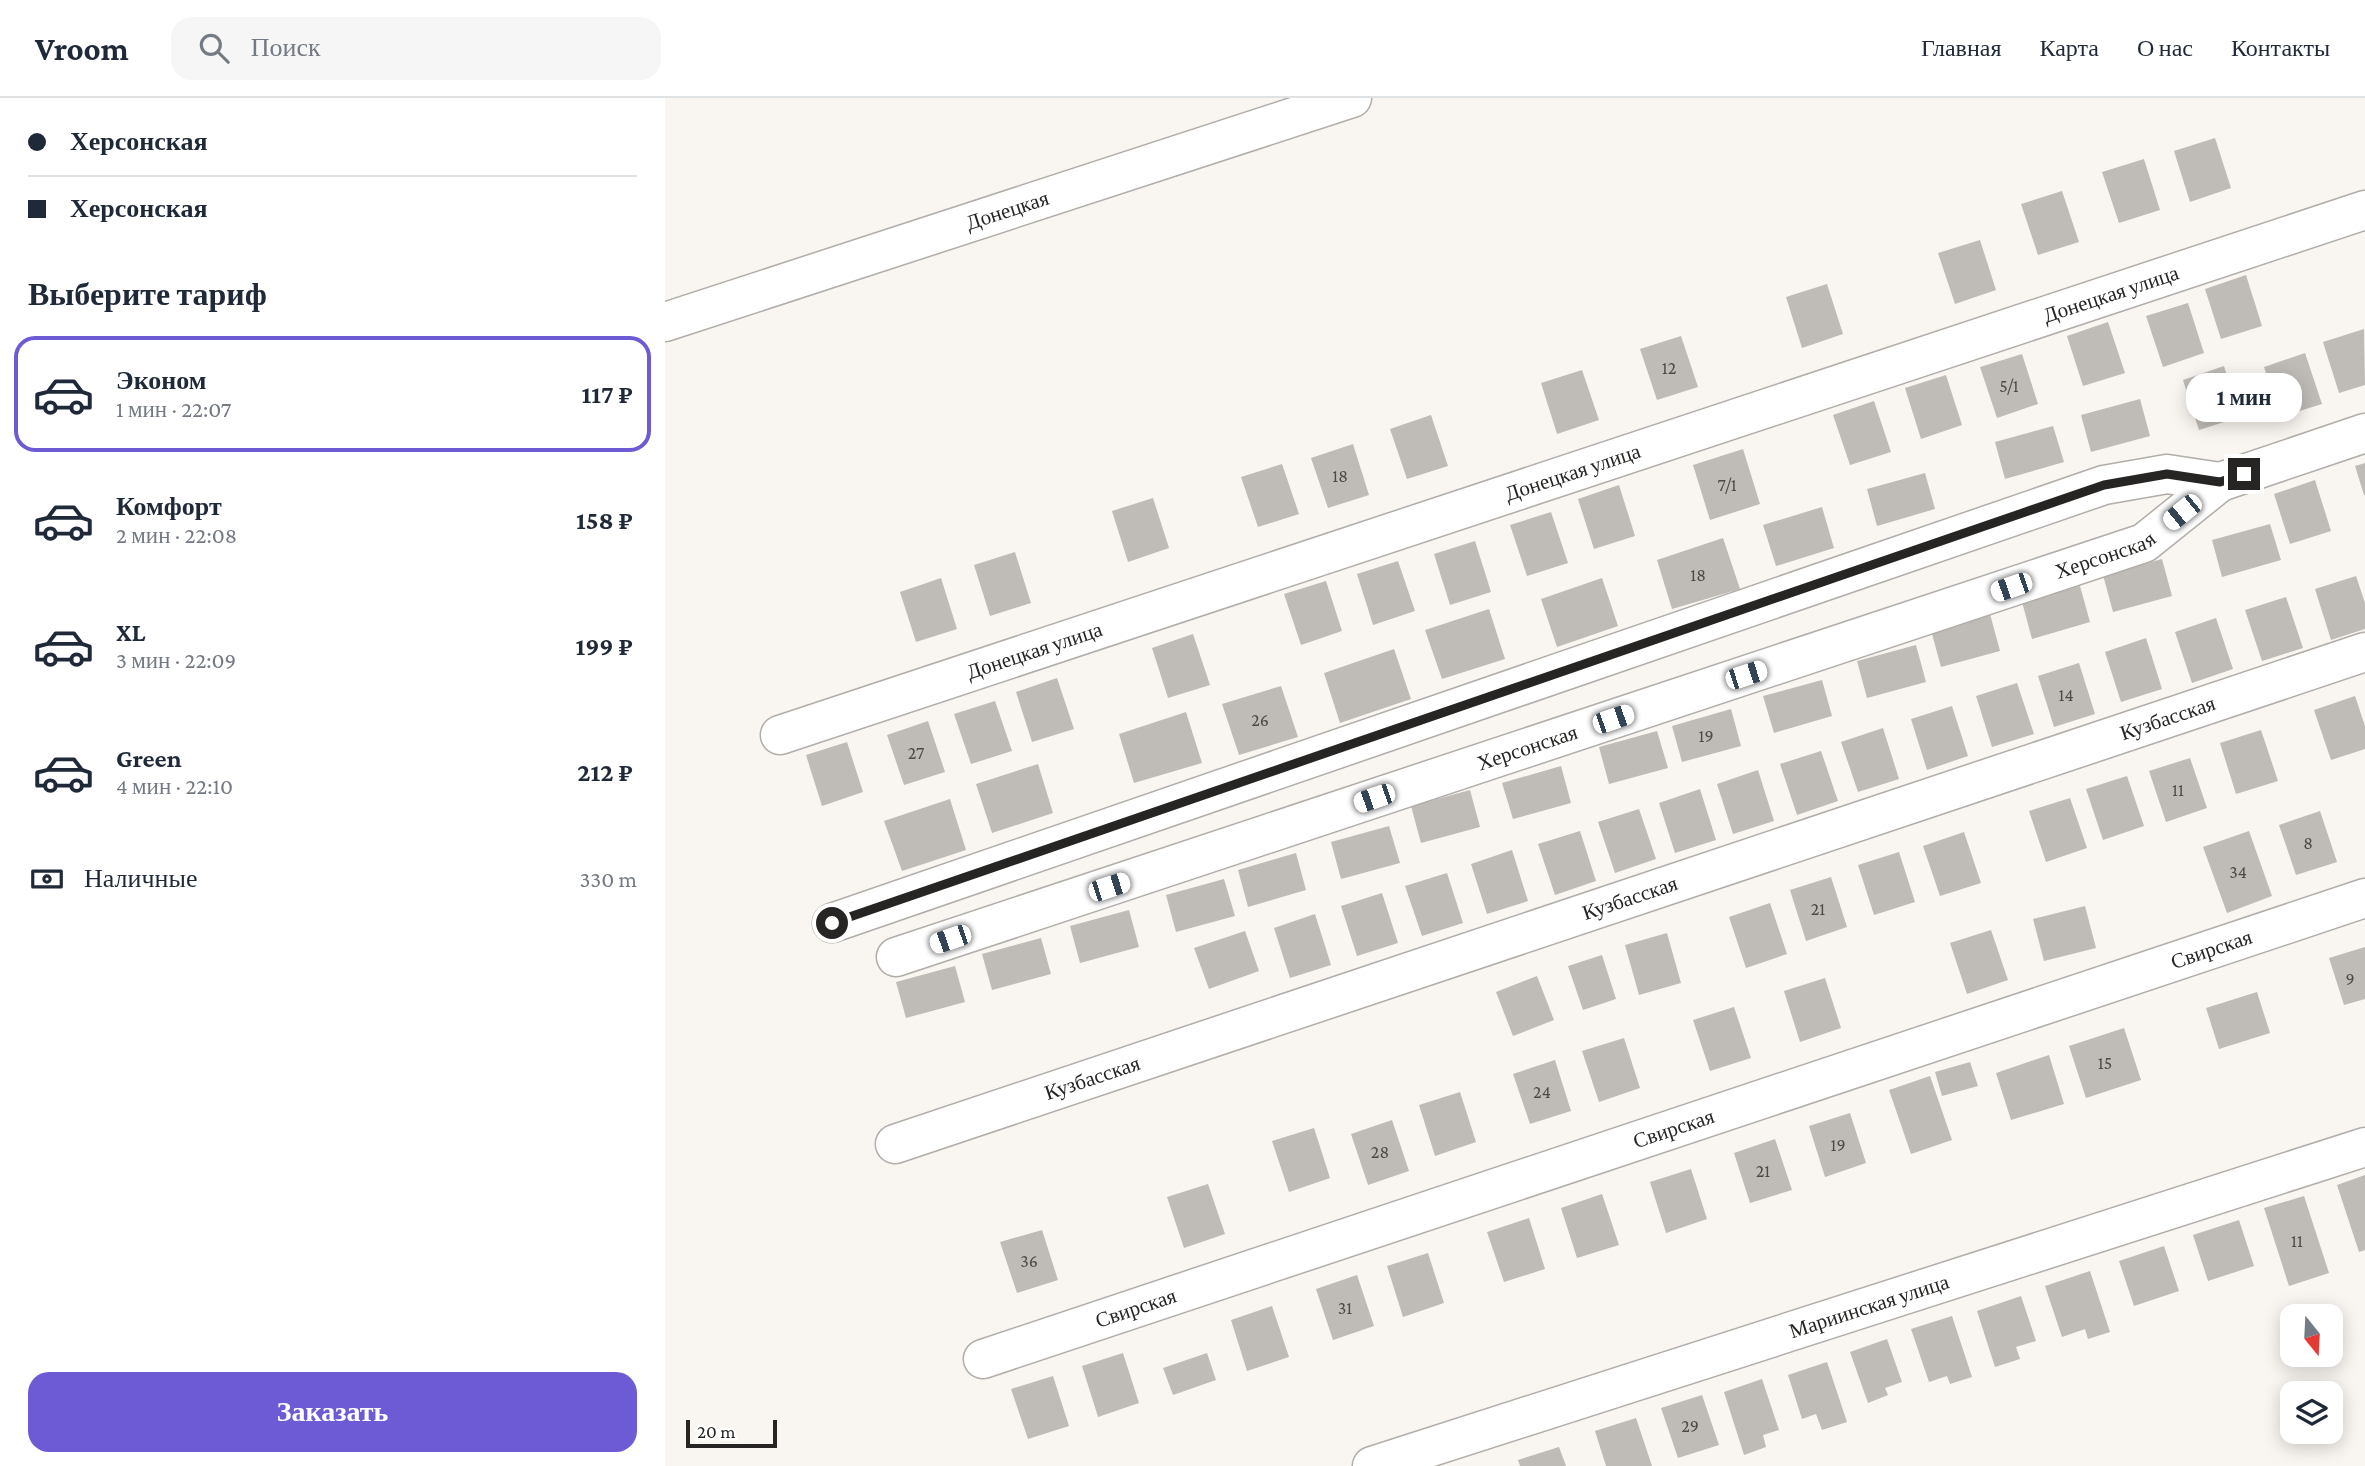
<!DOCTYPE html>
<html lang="ru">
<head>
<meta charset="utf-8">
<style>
  body { margin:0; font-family:"Crimson Pro",serif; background:#f6f6f7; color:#1f2937; height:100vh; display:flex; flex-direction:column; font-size:26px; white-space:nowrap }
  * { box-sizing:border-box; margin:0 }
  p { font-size:23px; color:#747a83 }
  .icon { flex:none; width:38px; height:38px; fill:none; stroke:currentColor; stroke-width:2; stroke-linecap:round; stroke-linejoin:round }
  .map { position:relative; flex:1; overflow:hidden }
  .sheet { display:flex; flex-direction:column; background:#fff; width:665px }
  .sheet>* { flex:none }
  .hud { display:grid; align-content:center; height:154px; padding:0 28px; background:#fff }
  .needle { width:46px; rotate:162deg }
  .buttons { position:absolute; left:1615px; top:1206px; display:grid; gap:14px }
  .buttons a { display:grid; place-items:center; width:63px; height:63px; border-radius:14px; background:#fff; box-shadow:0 4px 18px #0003; font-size:35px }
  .scale { position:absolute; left:21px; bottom:18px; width:91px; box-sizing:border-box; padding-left:7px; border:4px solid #262523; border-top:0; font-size:19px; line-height:24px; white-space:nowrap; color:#262523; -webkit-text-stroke:5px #fff; paint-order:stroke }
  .end { position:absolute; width:32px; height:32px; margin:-16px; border:9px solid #262523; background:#fff; box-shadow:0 0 0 4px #fff }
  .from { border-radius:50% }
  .bubble { position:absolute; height:49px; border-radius:21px; background:#fff; box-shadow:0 4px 18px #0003; font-size:23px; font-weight:700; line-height:49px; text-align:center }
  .car { position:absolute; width:21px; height:42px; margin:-21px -10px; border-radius:9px; box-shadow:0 0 5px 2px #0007; background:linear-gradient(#fff 24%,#345 0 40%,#fff 0 76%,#345 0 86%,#fff 0) }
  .hud b { display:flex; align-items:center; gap:24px; height:66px; font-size:26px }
  .hud b+b { border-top:2px solid #e0e1e3 }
  .hud i { width:18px; height:18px; background:#1f2937 }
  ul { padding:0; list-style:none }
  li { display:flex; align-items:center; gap:21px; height:116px; margin:0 14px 10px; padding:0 14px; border:4px solid transparent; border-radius:21px }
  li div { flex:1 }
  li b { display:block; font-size:26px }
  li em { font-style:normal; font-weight:700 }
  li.on { border-color:#6c5bd4 }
  li>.icon { width:63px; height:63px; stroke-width:1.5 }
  h2 { padding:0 28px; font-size:32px; line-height:84px }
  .pay { display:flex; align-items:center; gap:18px; height:77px; padding:0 28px; font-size:26px }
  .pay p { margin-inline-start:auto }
  .button { display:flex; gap:14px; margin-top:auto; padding:14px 28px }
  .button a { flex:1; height:80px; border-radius:21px; background:#6c5bd4; color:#fff; font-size:28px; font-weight:700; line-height:80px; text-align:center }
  header { display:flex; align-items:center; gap:42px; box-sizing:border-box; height:98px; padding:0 35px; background:#fff; border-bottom:2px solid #e0e1e3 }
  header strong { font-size:33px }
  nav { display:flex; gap:38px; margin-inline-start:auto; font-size:24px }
  .search { width:490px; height:63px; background:#f6f6f7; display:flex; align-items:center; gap:18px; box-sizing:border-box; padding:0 24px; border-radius:21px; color:#747a83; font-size:26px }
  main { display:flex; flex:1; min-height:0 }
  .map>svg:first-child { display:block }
  .building { fill:#bfbbb6 }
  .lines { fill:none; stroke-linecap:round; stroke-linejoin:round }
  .minor-casing { stroke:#b1ada8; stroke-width:41 }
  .minor { stroke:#fff; stroke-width:38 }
  .route { stroke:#262523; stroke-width:9 }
  .labels { text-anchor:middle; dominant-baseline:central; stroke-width:5; stroke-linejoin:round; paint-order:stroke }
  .number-label { font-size:18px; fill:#4c4a48 }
  .street-label { font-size:21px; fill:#262523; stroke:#fff }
</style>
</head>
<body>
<header>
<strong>Vroom</strong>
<div class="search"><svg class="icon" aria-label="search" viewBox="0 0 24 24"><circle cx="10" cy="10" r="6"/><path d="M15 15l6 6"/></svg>Поиск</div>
<nav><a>Главная</a><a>Карта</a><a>О нас</a><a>Контакты</a></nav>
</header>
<main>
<section class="sheet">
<div class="hud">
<b><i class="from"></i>Херсонская</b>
<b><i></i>Херсонская</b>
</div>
<h2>Выберите тариф</h2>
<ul>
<li class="on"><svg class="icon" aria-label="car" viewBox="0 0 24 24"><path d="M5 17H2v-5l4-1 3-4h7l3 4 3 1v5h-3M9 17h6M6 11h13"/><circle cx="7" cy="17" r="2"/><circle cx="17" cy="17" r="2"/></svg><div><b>Эконом</b><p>1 мин · 22:07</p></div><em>117 ₽</em></li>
<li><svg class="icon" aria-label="car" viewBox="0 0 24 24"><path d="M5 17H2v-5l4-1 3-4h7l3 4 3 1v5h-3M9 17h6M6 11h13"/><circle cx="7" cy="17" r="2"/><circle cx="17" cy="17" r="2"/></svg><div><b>Комфорт</b><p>2 мин · 22:08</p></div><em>158 ₽</em></li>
<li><svg class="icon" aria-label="car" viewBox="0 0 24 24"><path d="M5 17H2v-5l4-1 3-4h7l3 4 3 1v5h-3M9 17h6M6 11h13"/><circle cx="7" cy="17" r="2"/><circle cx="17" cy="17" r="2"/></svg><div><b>XL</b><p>3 мин · 22:09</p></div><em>199 ₽</em></li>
<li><svg class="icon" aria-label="car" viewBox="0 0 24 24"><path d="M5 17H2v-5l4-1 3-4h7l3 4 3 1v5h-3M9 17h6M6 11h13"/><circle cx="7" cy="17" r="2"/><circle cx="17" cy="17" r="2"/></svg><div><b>Green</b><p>4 мин · 22:10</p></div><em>212 ₽</em></li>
</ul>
<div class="pay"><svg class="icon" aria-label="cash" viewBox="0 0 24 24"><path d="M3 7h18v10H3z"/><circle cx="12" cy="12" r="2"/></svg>Наличные<p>330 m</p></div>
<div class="button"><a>Заказать</a></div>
</section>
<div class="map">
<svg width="1700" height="1368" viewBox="0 0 1700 1368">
  <rect width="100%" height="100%" fill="#f9f5f0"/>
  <g class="building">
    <path d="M1550,40L1566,90L1525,104L1509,53Z"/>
    <path d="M1479,61L1495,112L1454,125L1437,74Z"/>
    <path d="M1397,93L1414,144L1373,157L1356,106Z"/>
    <path d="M1315,142L1331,192L1290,206L1273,155Z"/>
    <path d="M1581,177L1597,228L1556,241L1540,191Z"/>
    <path d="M1162,186L1178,236L1137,250L1121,199Z"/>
    <path d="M1523,205L1539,255L1498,269L1481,218Z"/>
    <path d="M1443,224L1460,275L1418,288L1402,238Z"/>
    <path d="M1699,231L1700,287L1674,295L1658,244Z"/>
    <path d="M1016,238L1033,289L992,302L975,251Z"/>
    <path d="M1640,255L1657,306L1615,319L1599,269Z"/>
    <path d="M1357,256L1373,306L1332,320L1315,269Z"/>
    <path d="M1559,268L1575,319L1534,332L1518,282Z"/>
    <path d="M917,272L934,322L892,336L876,285Z"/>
    <path d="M1281,277L1297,327L1256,341L1240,290Z"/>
    <path d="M1475,301L1485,338L1426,354L1416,317Z"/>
    <path d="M1209,303L1226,354L1185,367L1168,317Z"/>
    <path d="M766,317L783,368L742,381L725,331Z"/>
    <path d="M1388,328L1399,364L1340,381L1330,344Z"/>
    <path d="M688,346L704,397L663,410L646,360Z"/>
    <path d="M1078,351L1095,406L1045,422L1028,367Z"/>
    <path d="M1700,365V397H1699L1690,368Z"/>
    <path d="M617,366L634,416L593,429L576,379Z"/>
    <path d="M1260,375L1270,411L1212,428L1202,391Z"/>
    <path d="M1650,382L1666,433L1625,446L1609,396Z"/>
    <path d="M954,387L970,438L929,451L913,401Z"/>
    <path d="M488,400L504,450L463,464L447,413Z"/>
    <path d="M1157,409L1169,450L1111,468L1098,427Z"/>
    <path d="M886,414L903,465L862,478L845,427Z"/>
    <path d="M1605,426L1616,462L1557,479L1547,442Z"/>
    <path d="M1058,440L1075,491L1007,511L992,462Z"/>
    <path d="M810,443L826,494L785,507L769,456Z"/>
    <path d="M350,454L366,505L325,518L309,467Z"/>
    <path d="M1497,461L1507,498L1448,514L1438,477Z"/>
    <path d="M733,463L750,513L708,527L692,476Z"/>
    <path d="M1691,478L1700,505V531L1666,542L1650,491Z"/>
    <path d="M276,480L292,531L251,544L235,494Z"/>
    <path d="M937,480L953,528L892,549L876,501Z"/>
    <path d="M661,483L677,533L636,547L619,496Z"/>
    <path d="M1415,488L1425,524L1367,541L1357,504Z"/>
    <path d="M1621,499L1638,550L1597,563L1580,512Z"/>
    <path d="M824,511L840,561L777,581L760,532Z"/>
    <path d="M1325,516L1335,553L1276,569L1266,532Z"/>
    <path d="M1551,520L1568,571L1527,585L1510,534Z"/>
    <path d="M528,536L545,587L503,600L487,550Z"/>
    <path d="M1481,540L1497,591L1456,604L1440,554Z"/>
    <path d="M1251,547L1261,584L1202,600L1192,563Z"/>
    <path d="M729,551L746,601L675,625L659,575Z"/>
    <path d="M1414,565L1430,616L1389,629L1373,578Z"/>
    <path d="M392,580L409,631L367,644L351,594Z"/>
    <path d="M1157,582L1167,618L1109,635L1098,598Z"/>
    <path d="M1352,585L1369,636L1327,649L1311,598Z"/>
    <path d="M616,588L633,639L574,657L557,606Z"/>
    <path d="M1690,598L1700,628V651L1666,662L1649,612Z"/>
    <path d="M330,603L347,653L306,666L289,616Z"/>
    <path d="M1287,608L1303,658L1262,672L1246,621Z"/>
    <path d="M1066,611L1076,648L1017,664L1007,628Z"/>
    <path d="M521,614L537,665L469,685L454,636Z"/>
    <path d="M263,623L280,674L239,687L222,637Z"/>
    <path d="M1218,630L1234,681L1193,694L1176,644Z"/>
    <path d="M1596,632L1613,683L1571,696L1555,645Z"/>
    <path d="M992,633L1003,670L944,686L934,649Z"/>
    <path d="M182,644L198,694L157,708L141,657Z"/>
    <path d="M1156,653L1173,703L1132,717L1115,666Z"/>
    <path d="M1525,660L1542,710L1501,724L1484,673Z"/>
    <path d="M373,666L388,715L327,735L311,686Z"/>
    <path d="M896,668L906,705L848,721L837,685Z"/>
    <path d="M1093,672L1109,723L1068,736L1052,686Z"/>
    <path d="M1462,678L1479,728L1438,742L1421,691Z"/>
    <path d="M1035,691L1051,742L1010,755L994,705Z"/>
    <path d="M805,692L815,729L756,745L746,708Z"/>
    <path d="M1405,700L1422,750L1381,764L1364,713Z"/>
    <path d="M285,701L301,752L237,773L219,723Z"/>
    <path d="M974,711L991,761L950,775L933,724Z"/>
    <path d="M1655,713L1672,764L1631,777L1614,727Z"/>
    <path d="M724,728L735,765L676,781L666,744Z"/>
    <path d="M915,733L931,783L890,797L873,746Z"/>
    <path d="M1584,733L1607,798L1562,815L1538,749Z"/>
    <path d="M1299,734L1316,785L1275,798L1258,748Z"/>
    <path d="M847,752L863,803L822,816L806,766Z"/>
    <path d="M1234,754L1250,804L1209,817L1193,767Z"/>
    <path d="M631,755L641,792L583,809L573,772Z"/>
    <path d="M782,775L798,825L757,838L740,788Z"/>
    <path d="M1166,779L1182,829L1141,843L1125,792Z"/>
    <path d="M559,781L570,818L511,834L501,797Z"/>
    <path d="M717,795L733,845L692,858L676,808Z"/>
    <path d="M1105,805L1122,856L1081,870L1064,819Z"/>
    <path d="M1420,808L1431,850L1379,863L1368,821Z"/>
    <path d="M464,812L474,849L415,865L405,828Z"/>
    <path d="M650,816L666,867L625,880L609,830Z"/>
    <path d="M1326,832L1343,882L1302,896L1285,845Z"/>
    <path d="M580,833L594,873L544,891L529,850Z"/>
    <path d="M1002,835L1016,885L974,897L960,847Z"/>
    <path d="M376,840L386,876L327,892L317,856Z"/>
    <path d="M1700,849V901L1679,907L1664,860Z"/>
    <path d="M937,857L951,901L918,912L903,868Z"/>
    <path d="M290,868L300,904L241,920L231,884Z"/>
    <path d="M872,878L889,922L848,938L831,894Z"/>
    <path d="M1160,880L1176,930L1135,944L1119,893Z"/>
    <path d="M1592,894L1605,935L1554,951L1541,910Z"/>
    <path d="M1069,909L1086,960L1045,973L1028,922Z"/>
    <path d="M1459,930L1476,982L1421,1000L1404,948Z"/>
    <path d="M959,940L975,990L934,1004L917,953Z"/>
    <path d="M1384,957L1399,1006L1346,1022L1331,975Z"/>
    <path d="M890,962L906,1013L865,1026L848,976Z"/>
    <path d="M1305,964L1313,988L1277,998L1270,974Z"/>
    <path d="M1265,978L1287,1042L1246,1056L1224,992Z"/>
    <path d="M795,994L811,1044L770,1058L754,1007Z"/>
    <path d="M1185,1015L1201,1065L1160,1079L1144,1028Z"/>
    <path d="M727,1022L744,1073L703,1087L686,1036Z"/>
    <path d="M649,1030L665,1080L624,1094L607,1043Z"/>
    <path d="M1110,1041L1127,1092L1085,1105L1069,1055Z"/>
    <path d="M1026,1071L1042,1121L1001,1135L985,1084Z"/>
    <path d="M1700,1077V1152L1694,1154L1672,1087Z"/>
    <path d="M543,1086L560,1136L519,1150L502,1099Z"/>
    <path d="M937,1096L954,1147L912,1160L896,1110Z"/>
    <path d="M1639,1098L1664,1175L1624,1188L1599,1110Z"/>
    <path d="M864,1120L880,1171L839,1184L822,1134Z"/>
    <path d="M1574,1122L1589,1168L1543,1183L1528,1137Z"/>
    <path d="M377,1132L393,1182L352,1195L335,1144Z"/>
    <path d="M1499,1148L1514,1193L1469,1208L1454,1163Z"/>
    <path d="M763,1155L779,1205L738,1219L722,1168Z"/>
    <path d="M1425,1173L1445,1234L1423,1241L1420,1231L1397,1239L1380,1188Z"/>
    <path d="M692,1177L709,1228L668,1242L651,1191Z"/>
    <path d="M1356,1198L1371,1243L1351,1249L1355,1261L1330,1269L1312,1213Z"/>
    <path d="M607,1208L624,1259L582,1273L566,1222Z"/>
    <path d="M1287,1218L1307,1279L1285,1286L1282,1278L1264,1284L1246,1231Z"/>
    <path d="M1222,1241L1237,1284L1220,1290L1223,1297L1203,1305L1185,1254Z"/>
    <path d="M458,1255L474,1305L433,1319L417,1268Z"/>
    <path d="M542,1255L551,1282L508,1297L498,1270Z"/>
    <path d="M1162,1264L1182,1324L1157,1332L1151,1316L1137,1321L1123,1277Z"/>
    <path d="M388,1278L404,1328L363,1341L346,1291Z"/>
    <path d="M1097,1281L1114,1332L1098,1337L1101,1349L1079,1357L1059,1294Z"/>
    <path d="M1037,1297L1054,1347L1013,1360L996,1310Z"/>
    <path d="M971,1320L987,1368H941L930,1333Z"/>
    <path d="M894,1349L901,1368H855L853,1362Z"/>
  </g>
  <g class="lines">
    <defs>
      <g id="minor">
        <path id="s1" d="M0,224L687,0"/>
        <path id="s2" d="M115,637L1700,112"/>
        <path d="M167,825L1439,387L1502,376L1555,384"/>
        <path id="s3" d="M231,859L1479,445L1555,384L1700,335"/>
        <path id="s4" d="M230,1046L1700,554"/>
        <path id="s5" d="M318,1261L1700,800"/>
        <path id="s6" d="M707,1368L1700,1049"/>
      </g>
    </defs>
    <use href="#minor" class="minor-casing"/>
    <use href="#minor" class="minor"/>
  </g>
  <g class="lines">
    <path class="route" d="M167,825L1439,387L1502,376L1555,384L1579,376"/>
  </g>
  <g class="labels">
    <g class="number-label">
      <text x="1004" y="270">12</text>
      <text x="1344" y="288">5/1</text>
      <text x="675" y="378">18</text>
      <text x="1062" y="387">7/1</text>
      <text x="1033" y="477">18</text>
      <text x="1401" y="597">14</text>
      <text x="595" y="622">26</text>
      <text x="1041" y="638">19</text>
      <text x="251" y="655">27</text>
      <text x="1513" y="692">11</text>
      <text x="1643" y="745">8</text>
      <text x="1573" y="774">34</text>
      <text x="1153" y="811">21</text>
      <text x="1685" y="881">9</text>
      <text x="1440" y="965">15</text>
      <text x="877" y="994">24</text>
      <text x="1173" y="1047">19</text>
      <text x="715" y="1054">28</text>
      <text x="1098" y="1073">21</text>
      <text x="1632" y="1143">11</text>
      <text x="364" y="1163">36</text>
      <text x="680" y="1210">31</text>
      <text x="1025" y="1328">29</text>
    </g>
    <g class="street-label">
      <text stroke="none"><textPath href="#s1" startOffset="360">Донецкая</textPath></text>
      <text stroke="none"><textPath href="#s2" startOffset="1402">Донецкая улица</textPath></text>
      <text stroke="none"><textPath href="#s2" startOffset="835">Донецкая улица</textPath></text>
      <text stroke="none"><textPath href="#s3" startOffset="1274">Херсонская</textPath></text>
      <text stroke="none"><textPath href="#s2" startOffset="268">Донецкая улица</textPath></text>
      <text stroke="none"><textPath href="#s4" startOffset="1342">Кузбасская</textPath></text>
      <text stroke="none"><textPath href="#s3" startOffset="665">Херсонская</textPath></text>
      <text stroke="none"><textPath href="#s4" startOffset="775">Кузбасская</textPath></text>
      <text stroke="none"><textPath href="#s5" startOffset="1295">Свирская</textPath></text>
      <text stroke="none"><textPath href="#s4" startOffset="208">Кузбасская</textPath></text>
      <text stroke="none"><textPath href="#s5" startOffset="728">Свирская</textPath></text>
      <text stroke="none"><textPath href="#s6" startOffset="522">Мариинская улица</textPath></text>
      <text stroke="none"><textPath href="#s5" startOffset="161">Свирская</textPath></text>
    </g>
  </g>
</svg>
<div class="buttons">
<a><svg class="needle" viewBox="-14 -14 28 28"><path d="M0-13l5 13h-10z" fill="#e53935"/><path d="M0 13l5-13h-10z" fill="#747a83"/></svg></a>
<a><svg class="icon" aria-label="layers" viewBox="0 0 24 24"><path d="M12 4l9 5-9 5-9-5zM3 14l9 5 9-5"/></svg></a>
</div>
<div class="scale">20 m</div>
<i class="end from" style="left:167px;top:825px"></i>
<i class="end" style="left:1579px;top:376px"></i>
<div class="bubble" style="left:1521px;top:275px;width:116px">1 мин</div>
<i class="car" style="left:1517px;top:414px;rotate:231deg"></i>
<i class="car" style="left:1346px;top:489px;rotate:251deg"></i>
<i class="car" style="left:1081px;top:577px;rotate:72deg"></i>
<i class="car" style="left:948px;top:621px;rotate:71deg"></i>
<i class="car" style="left:709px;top:700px;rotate:251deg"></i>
<i class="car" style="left:444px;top:789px;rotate:72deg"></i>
<i class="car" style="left:285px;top:841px;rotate:251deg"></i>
</div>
</main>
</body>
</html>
